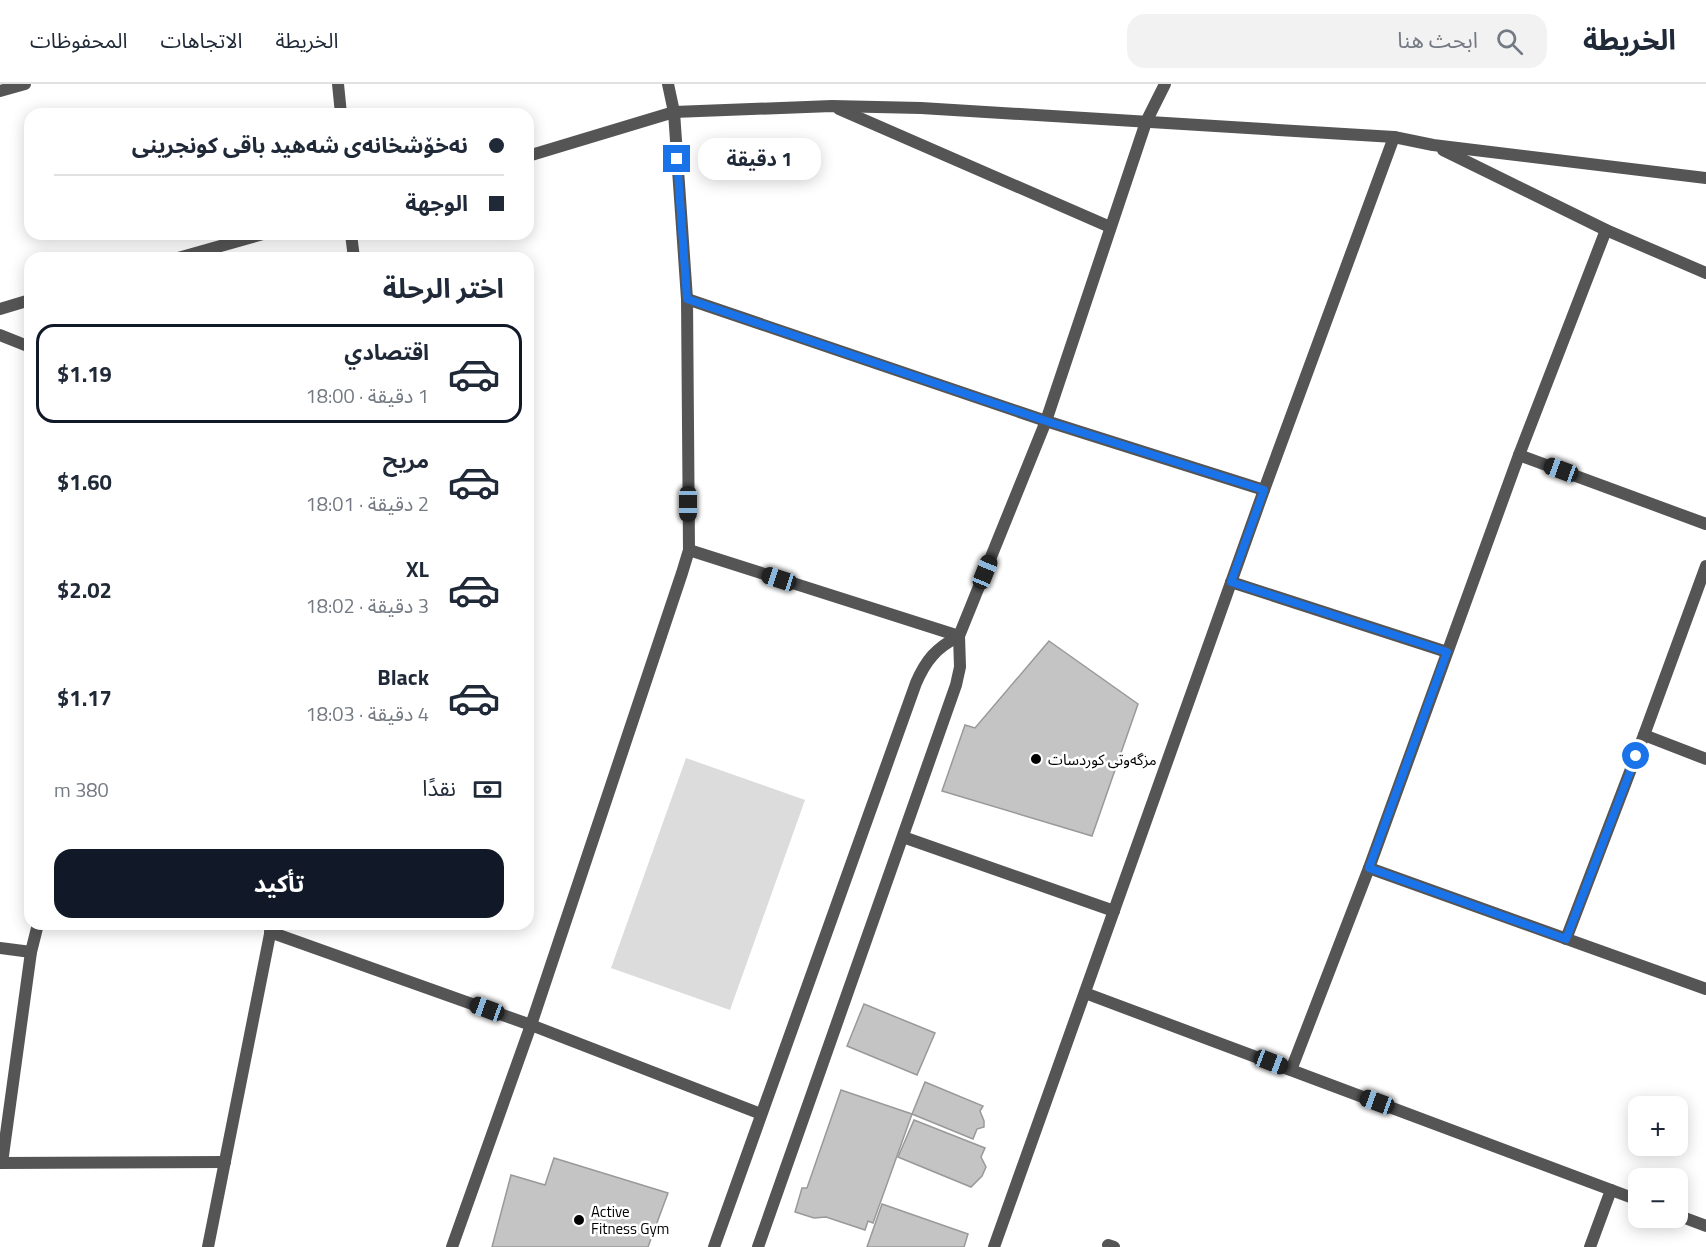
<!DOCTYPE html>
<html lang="ar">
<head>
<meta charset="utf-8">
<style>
  body { margin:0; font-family:"Titillium Web","Noto Sans Arabic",sans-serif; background:#f2f2f3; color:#1f2937; direction:rtl; height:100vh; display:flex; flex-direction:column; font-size:22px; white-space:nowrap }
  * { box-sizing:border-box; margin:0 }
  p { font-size:20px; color:#747a83 }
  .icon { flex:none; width:33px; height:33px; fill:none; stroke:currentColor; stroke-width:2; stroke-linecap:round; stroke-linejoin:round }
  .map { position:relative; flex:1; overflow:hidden; direction:ltr }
  .sheet { position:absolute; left:24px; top:168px; width:510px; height:678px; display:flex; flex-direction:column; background:#fff; border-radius:18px; box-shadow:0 3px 15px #0003; direction:rtl }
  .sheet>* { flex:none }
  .guide { position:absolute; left:24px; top:24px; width:510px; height:132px; border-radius:18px; box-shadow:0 3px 15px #0003; direction:rtl; display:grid; align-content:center; height:132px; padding:0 30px; background:#fff }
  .buttons { position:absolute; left:1628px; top:1012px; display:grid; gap:12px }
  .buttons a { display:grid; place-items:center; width:60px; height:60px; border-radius:12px; background:#fff; box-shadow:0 3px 15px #0003; font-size:30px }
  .end { position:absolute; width:27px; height:27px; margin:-14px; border:8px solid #1a73e8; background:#fff; box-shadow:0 0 0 3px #fff }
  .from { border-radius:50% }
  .bubble { position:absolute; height:42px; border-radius:18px; background:#fff; box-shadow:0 3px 15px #0003; font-size:20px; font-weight:700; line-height:42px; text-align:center; direction:rtl }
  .car { position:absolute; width:18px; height:36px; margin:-18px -9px; border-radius:8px; box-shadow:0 0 4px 2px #0007; background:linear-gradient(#222 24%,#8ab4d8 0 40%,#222 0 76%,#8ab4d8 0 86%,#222 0) }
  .guide b { display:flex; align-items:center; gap:21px; height:57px; font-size:22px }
  .guide b+b { border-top:2px solid #e0e1e3 }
  .guide i { width:15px; height:15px; background:#1f2937 }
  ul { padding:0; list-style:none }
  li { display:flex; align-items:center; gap:18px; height:99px; margin:0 12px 9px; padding:0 18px; border:3px solid transparent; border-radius:18px }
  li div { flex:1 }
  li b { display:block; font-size:22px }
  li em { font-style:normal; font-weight:700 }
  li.active { border-color:#111827 }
  li>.icon { width:54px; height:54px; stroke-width:1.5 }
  h2 { padding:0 30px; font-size:27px; line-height:72px }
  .pay { display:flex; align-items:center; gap:15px; height:66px; padding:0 30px; font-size:22px }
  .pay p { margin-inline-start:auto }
  .cta { display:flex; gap:12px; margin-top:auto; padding:12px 30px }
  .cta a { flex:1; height:69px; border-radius:18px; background:#111827; color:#fff; font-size:24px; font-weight:700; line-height:69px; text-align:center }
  header { display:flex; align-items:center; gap:36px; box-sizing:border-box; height:84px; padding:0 30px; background:#fff; border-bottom:2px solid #e0e1e3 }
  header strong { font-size:28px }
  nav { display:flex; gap:33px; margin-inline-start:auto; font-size:21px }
  .search { width:420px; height:54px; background:#f2f2f3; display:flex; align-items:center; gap:15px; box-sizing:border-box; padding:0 21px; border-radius:18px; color:#747a83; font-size:22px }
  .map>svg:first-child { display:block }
  .green { fill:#dcdcdc }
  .building { fill:#c4c4c4; stroke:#999; stroke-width:1.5 }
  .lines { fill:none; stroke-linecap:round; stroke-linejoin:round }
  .minor { stroke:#555; stroke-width:12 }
  .route { stroke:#1a73e8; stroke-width:8 }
  .poi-dot { fill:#000; stroke:#fff; stroke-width:2 }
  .labels { text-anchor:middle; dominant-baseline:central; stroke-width:5; stroke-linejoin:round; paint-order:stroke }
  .poi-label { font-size:15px; fill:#000; stroke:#fff; text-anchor:start }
</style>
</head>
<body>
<header>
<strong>الخريطة</strong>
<div class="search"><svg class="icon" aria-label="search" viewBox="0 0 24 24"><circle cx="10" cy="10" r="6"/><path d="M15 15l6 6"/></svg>ابحث هنا</div>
<nav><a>الخريطة</a><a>الاتجاهات</a><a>المحفوظات</a></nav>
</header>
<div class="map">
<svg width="1706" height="1163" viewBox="0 0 1706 1163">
  <rect width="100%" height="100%" fill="#fff"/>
  <path class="green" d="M686,674L805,716L730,926L611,884Z"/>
  <g class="building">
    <path d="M1049,557L1138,620L1092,752L942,707L965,641L975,644Z"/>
    <path d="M864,920L935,949L917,991L847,962Z"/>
    <path d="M925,998L983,1022L980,1027L984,1037V1043L977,1045L973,1055L912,1030Z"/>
    <path d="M841,1006L912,1030L873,1139L868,1137L865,1146L826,1133L814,1134L795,1128L802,1104H807Z"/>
    <path d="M914,1036L985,1064L981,1073L986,1083L982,1092L971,1103L898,1073Z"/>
    <path d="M554,1074L668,1109L648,1163H492L511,1091L545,1101Z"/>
    <path d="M882,1120L968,1150L964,1163H867Z"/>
  </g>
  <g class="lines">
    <g class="minor">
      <path d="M338,0L341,30"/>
      <path d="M0,7L25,0"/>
      <path d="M839,25L1110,143"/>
      <path d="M1443,66L1606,146L1706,189"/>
      <path d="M528,72L674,28L832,22L921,24L1394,53L1433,61L1706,94"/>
      <path d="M351,150L354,174"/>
      <path d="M178,174L263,150"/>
      <path d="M687,215L1046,337L1264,406"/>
      <path d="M0,225L30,216"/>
      <path d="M0,251L30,263"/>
      <path d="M1519,371L1706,440"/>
      <path d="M689,466L959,552"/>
      <path d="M1231,498L1447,568"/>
      <path d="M1644,651L1706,675"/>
      <path d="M903,753L1114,827"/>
      <path d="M1369,784L1706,905"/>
      <path d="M270,848L531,941L761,1030"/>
      <path d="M1566,855L1644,651L1706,482"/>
      <path d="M0,864L31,868"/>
      <path d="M1085,909L1638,1116"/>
      <path d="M1291,986L1369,784L1519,371L1606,146"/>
      <path d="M0,1079L225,1078"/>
      <path d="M2,1079L31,868L38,840"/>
      <path d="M1677,1131L1706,1142"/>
      <path d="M1108,1161L1114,1163"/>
      <path d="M208,1163L272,840"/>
      <path d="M452,1163L531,941L682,489L689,466L687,215L674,28L668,0"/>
      <path d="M714,1163L916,599C926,576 936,564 959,552"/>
      <path d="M758,1163L956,601L960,583L959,552L1046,337L1146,38L1165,0"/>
      <path d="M994,1163L1264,406L1394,53"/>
      <path d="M1590,1163L1611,1106"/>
    </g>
  </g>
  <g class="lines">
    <path class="route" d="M677,75L687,215L1046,337L1264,406L1231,498L1447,568L1369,784L1566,855L1636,672"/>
  </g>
  <g class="poi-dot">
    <circle cx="1036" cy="675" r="6"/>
    <circle cx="579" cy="1136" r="6"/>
  </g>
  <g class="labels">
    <g class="poi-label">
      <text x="1048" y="675">مزگەوتی كوردسات</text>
      <text x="591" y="1127">Active<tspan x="591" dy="17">Fitness Gym</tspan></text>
    </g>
  </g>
</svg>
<div class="buttons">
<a>+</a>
<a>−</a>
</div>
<i class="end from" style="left:1636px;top:672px"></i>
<i class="end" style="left:677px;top:75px"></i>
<div class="bubble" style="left:698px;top:54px;width:123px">1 دقيقة</div>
<i class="car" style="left:1561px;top:386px;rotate:290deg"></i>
<i class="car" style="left:688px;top:420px;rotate:180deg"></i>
<i class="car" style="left:985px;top:488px;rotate:22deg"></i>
<i class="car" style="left:779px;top:495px;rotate:288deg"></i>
<i class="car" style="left:487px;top:925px;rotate:290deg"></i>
<i class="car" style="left:1271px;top:978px;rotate:111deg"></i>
<i class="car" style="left:1377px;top:1018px;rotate:290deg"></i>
<div class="guide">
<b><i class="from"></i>نەخۆشخانەی شەهید باقی کونجرینی</b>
<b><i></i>الوجهة</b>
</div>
<section class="sheet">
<h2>اختر الرحلة</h2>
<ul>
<li class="active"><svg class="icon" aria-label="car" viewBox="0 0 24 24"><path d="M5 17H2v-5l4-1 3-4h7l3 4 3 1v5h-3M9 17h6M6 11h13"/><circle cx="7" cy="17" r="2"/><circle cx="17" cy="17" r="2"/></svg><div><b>اقتصادي</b><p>1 دقيقة · 18:00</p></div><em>$1.19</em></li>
<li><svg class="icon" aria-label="car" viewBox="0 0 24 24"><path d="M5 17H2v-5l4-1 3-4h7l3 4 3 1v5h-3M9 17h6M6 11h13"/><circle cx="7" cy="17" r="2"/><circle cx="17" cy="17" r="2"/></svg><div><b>مريح</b><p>2 دقيقة · 18:01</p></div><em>$1.60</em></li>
<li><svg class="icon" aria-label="car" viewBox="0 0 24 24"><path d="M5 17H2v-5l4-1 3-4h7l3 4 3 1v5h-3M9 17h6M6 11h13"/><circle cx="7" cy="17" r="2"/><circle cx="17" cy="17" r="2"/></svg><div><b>XL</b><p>3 دقيقة · 18:02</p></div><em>$2.02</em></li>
<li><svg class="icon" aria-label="car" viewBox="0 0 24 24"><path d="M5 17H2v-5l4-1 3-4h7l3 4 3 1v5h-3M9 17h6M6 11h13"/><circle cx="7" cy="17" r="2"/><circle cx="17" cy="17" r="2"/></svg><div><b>Black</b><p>4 دقيقة · 18:03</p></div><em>$1.17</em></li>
</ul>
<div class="pay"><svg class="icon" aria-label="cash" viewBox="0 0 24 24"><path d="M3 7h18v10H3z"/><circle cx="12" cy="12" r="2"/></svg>نقدًا<p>380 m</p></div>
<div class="cta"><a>تأكيد</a></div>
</section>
</div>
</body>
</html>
